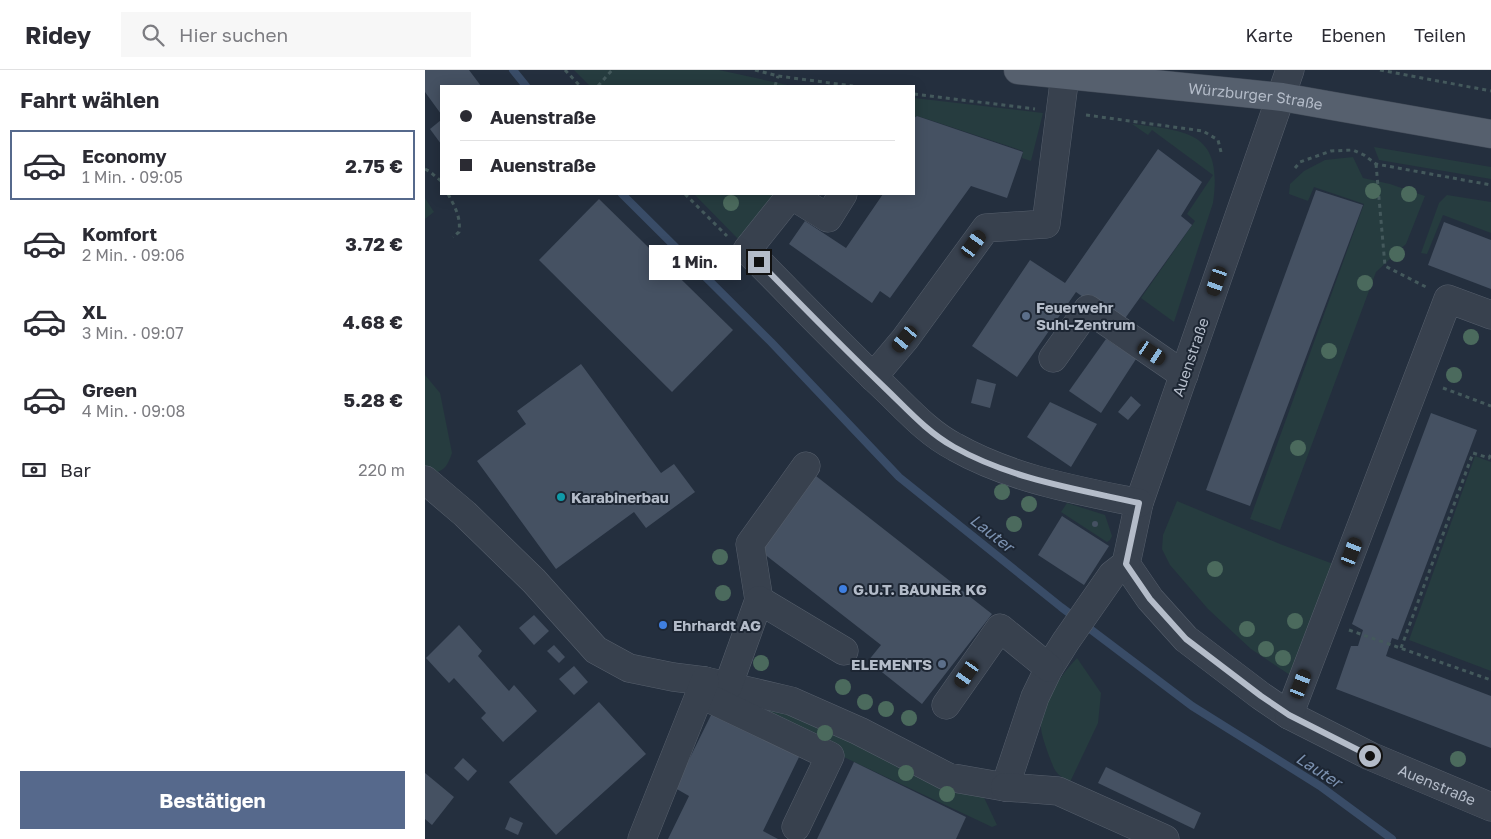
<!DOCTYPE html>
<html lang="de">
<head>
<meta charset="utf-8">
<style>
  body { margin:0; font-family:"Golos Text",sans-serif; background:#f7f7f7; color:#2b2b33; height:100vh; display:flex; flex-direction:column; font-size:19px; white-space:nowrap }
  * { box-sizing:border-box; margin:0 }
  p { font-size:16px; color:#7c7c81 }
  .icon { flex:none; width:28px; height:28px; fill:none; stroke:currentColor; stroke-width:2; stroke-linecap:round; stroke-linejoin:round }
  .map { position:relative; flex:1; overflow:hidden }
  .sheet { display:flex; flex-direction:column; background:#fff; width:425px }
  .sheet>* { flex:none }
  .guide { position:absolute; left:15px; top:15px; width:475px; height:110px; border-radius:0px; box-shadow:0 2px 12px #0003; display:grid; align-content:center; height:110px; padding:0 20px; background:#fff }
  .end { position:absolute; width:22px; height:22px; margin:-11px; border:6px solid #b4bcc9; background:#111; box-shadow:0 0 0 2px #111 }
  .from { border-radius:50% }
  .bubble { position:absolute; height:35px; border-radius:0px; background:#fff; box-shadow:0 2px 12px #0003; font-size:16px; font-weight:700; line-height:35px; text-align:center }
  .car { position:absolute; width:15px; height:30px; margin:-15px -8px; border-radius:6px; box-shadow:0 0 4px 1px #0007; background:linear-gradient(#222 24%,#8ab4d8 0 40%,#222 0 76%,#8ab4d8 0 86%,#222 0) }
  .guide b { display:flex; align-items:center; gap:18px; height:48px; font-size:19px }
  .guide b+b { border-top:1px solid #e1e1e2 }
  .guide i { width:12px; height:12px; background:#2b2b33 }
  ul { padding:0; list-style:none }
  li { display:flex; align-items:center; gap:15px; height:70px; margin:0 10px 8px; padding:0 10px; border:2px solid transparent; border-radius:0px }
  li div { flex:1 }
  li b { display:block; font-size:19px }
  li em { font-style:normal; font-weight:700 }
  li.on { border-color:#56698c }
  li>.icon { width:45px; height:45px; stroke-width:1.5 }
  h2 { padding:0 20px; font-size:22px; line-height:60px }
  .pay { display:flex; align-items:center; gap:12px; height:55px; padding:0 20px; font-size:19px }
  .pay p { margin-inline-start:auto }
  .action { display:flex; gap:10px; margin-top:auto; padding:10px 20px }
  .action a { flex:1; height:58px; border-radius:0px; background:#56698c; color:#fff; font-size:20px; font-weight:700; line-height:58px; text-align:center }
  header { display:flex; align-items:center; gap:30px; box-sizing:border-box; height:70px; padding:0 25px; background:#fff; border-bottom:1px solid #e1e1e2 }
  header strong { font-size:24px }
  nav { display:flex; gap:28px; margin-inline-start:auto; font-size:18px }
  .search { width:350px; height:45px; background:#f7f7f7; display:flex; align-items:center; gap:12px; box-sizing:border-box; padding:0 18px; border-radius:0px; color:#7c7c81; font-size:19px }
  main { display:flex; flex:1; min-height:0 }
  .map>svg:first-child { display:block }
  .green { fill:#263c3f }
  .lines { fill:none; stroke-linecap:round; stroke-linejoin:round }
  .stream { stroke:#394c67; stroke-width:8 }
  .building { fill:#455162 }
  .minor-casing { stroke:#565f6c; stroke-width:29 }
  .major-casing { stroke:#414a57; stroke-width:29 }
  .path { stroke:#44595c; stroke-width:3; stroke-dasharray:4 4; stroke-linecap:butt }
  .minor { stroke:#38414e; stroke-width:28 }
  .major { stroke:#56606e; stroke-width:28 }
  .tree { fill:#4b6a5d }
  .route { stroke:#b4bcc9; stroke-width:6 }
  .service-dot { fill:#5c6f8a; stroke:#1d2633; stroke-width:2 }
  .culture-dot { fill:#0f9aa8; stroke:#1d2633; stroke-width:2 }
  .shop-dot { fill:#3f7fe0; stroke:#1d2633; stroke-width:2 }
  .labels { text-anchor:middle; dominant-baseline:central; stroke-width:4; stroke-linejoin:round; paint-order:stroke }
  .street-label { font-size:15px; fill:#b4bcc9; stroke:#1d2633 }
  .poi-label { font-size:15px; font-weight:bold; fill:#b4bcc9; stroke:#1d2633; text-anchor:start }
  .water-label { font-size:16px; font-style:italic; fill:#7c92b1; stroke:#1d2633 }
</style>
</head>
<body>
<header>
<strong>Ridey</strong>
<div class="search"><svg class="icon" aria-label="search" viewBox="0 0 24 24"><circle cx="10" cy="10" r="6"/><path d="M15 15l6 6"/></svg>Hier suchen</div>
<nav><a>Karte</a><a>Ebenen</a><a>Teilen</a></nav>
</header>
<main>
<section class="sheet">
<h2>Fahrt wählen</h2>
<ul>
<li class="on"><svg class="icon" aria-label="car" viewBox="0 0 24 24"><path d="M5 17H2v-5l4-1 3-4h7l3 4 3 1v5h-3M9 17h6M6 11h13"/><circle cx="7" cy="17" r="2"/><circle cx="17" cy="17" r="2"/></svg><div><b>Economy</b><p>1 Min. · 09:05</p></div><em>2.75 €</em></li>
<li><svg class="icon" aria-label="car" viewBox="0 0 24 24"><path d="M5 17H2v-5l4-1 3-4h7l3 4 3 1v5h-3M9 17h6M6 11h13"/><circle cx="7" cy="17" r="2"/><circle cx="17" cy="17" r="2"/></svg><div><b>Komfort</b><p>2 Min. · 09:06</p></div><em>3.72 €</em></li>
<li><svg class="icon" aria-label="car" viewBox="0 0 24 24"><path d="M5 17H2v-5l4-1 3-4h7l3 4 3 1v5h-3M9 17h6M6 11h13"/><circle cx="7" cy="17" r="2"/><circle cx="17" cy="17" r="2"/></svg><div><b>XL</b><p>3 Min. · 09:07</p></div><em>4.68 €</em></li>
<li><svg class="icon" aria-label="car" viewBox="0 0 24 24"><path d="M5 17H2v-5l4-1 3-4h7l3 4 3 1v5h-3M9 17h6M6 11h13"/><circle cx="7" cy="17" r="2"/><circle cx="17" cy="17" r="2"/></svg><div><b>Green</b><p>4 Min. · 09:08</p></div><em>5.28 €</em></li>
</ul>
<div class="pay"><svg class="icon" aria-label="cash" viewBox="0 0 24 24"><path d="M3 7h18v10H3z"/><circle cx="12" cy="12" r="2"/></svg>Bar<p>220 m</p></div>
<div class="action"><a>Bestätigen</a></div>
</section>
<div class="map">
<svg width="1066" height="769" viewBox="0 0 1066 769">
  <rect width="100%" height="100%" fill="#242f3e"/>
  <g class="green">
    <path d="M149,0H294L367,16H165Z"/>
    <path d="M489,28L618,43L606,91L597,88L598,81L505,50L492,46L489,48Z"/>
    <path d="M707,54C765,61 798,63 788,133L749,252L716,228L770,151L762,144L788,105L727,60L723,65Z"/>
    <path d="M949,77L1066,97V109L954,90Z"/>
    <path d="M928,87L938,108L965,114L1000,126L981,174L951,202L855,460L825,449L939,134L889,117L883,131L864,124L865,114L879,101L900,90Z"/>
    <path d="M269,124H350L315,171Z"/>
    <path d="M1022,125L1066,132V163L1018,145L1002,184L996,183L1014,133Z"/>
    <path d="M0,128L9,142L0,149Z"/>
    <path d="M0,305L15,323L27,383C23,394 21,400 9,403L0,397Z"/>
    <path d="M1050,386L1066,392V601L984,570Z"/>
    <path d="M752,431L855,474L911,495L868,607L826,579L783,539L745,495L737,479L738,465Z"/>
    <path d="M642,433L680,445L687,466L685,470L682,472L636,442Z"/>
    <path d="M652,588L676,623L673,653L645,712C630,704 630,701 624,686C620,674 614,660 616,648C618,629 639,602 652,588Z"/>
    <path d="M302,625L363,637L555,719L572,755L567,757L406,681Z"/>
  </g>
  <g class="lines">
    <g class="stream">
      <path d="M88,0L101,16"/>
      <path d="M197,124L346,272L474,407L636,537L767,636L895,716L967,769"/>
    </g>
  </g>
  <g class="building">
    <path d="M0,0H44L56,16H16V44L0,22Z"/>
    <path d="M492,46L598,82L582,128L546,116L465,228L455,221L447,233L364,174L380,151L421,178L458,124H489V48Z"/>
    <path d="M16,50V74L5,59Z"/>
    <path d="M733,79L777,112L756,146L767,155L696,254L651,222L592,307L547,276L605,190L640,213Z"/>
    <path d="M891,120L938,135L825,436L781,420Z"/>
    <path d="M174,129L308,260L247,322L114,190Z"/>
    <path d="M1019,152L1066,170V219L1003,195Z"/>
    <path d="M681,269L711,289L676,343L644,321Z"/>
    <path d="M156,294L236,403L249,394L270,422L221,458L209,442L131,499L52,391L101,354L92,341Z"/>
    <path d="M552,309L571,314L565,338L546,333Z"/>
    <path d="M706,326L716,335L703,350L693,342Z"/>
    <path d="M625,332L672,354L646,397L602,367Z"/>
    <path d="M1006,343L1052,360L973,570L967,568L961,586L1066,626V678L911,619L926,576H933L938,560L927,554Z"/>
    <path d="M391,406L567,544L497,634L443,591L456,575L334,480Z"/>
    <path d="M637,446L684,476L659,515L613,485Z"/>
    <circle cx="670" cy="454" r="3"/>
    <path d="M109,545L124,561L109,575L94,558Z"/>
    <path d="M34,555L57,581L53,586L84,621L89,615L112,641L78,672L56,648L61,643L29,608L24,613L1,588Z"/>
    <path d="M129,575L140,587L134,593L122,581Z"/>
    <path d="M149,596L163,612L149,625L134,609Z"/>
    <path d="M174,632L221,684L131,765L84,712Z"/>
    <path d="M288,641L375,685L338,761L353,769H243L264,726L250,718Z"/>
    <path d="M38,688L52,701L43,711L29,698Z"/>
    <path d="M429,692L541,747L531,769H392Z"/>
    <path d="M681,697L776,743L769,759L673,713Z"/>
    <path d="M0,703L29,727L7,755L0,749Z"/>
    <path d="M85,747L98,753L93,765L80,759Z"/>
  </g>
  <g class="lines">
    <defs>
      <g id="minor">
        <path id="s1" d="M865,0L714,433L701,494L725,529L761,569L836,626L864,645L945,686L1066,737"/>
        <path d="M418,124L403,148L366,125L322,180C368,226 413,274 461,319C483,340 503,363 530,377C587,409 651,420 714,433"/>
        <path d="M628,288L663,239L759,305"/>
        <path d="M448,307L480,269L561,158L621,154L640,5"/>
        <path d="M0,410L40,444L109,511L171,580L204,598L248,607L280,611L366,631L434,661L523,707L580,717L610,627L624,598L641,571L687,505L701,494"/>
        <path d="M334,530L325,474L381,396"/>
        <path d="M303,616L334,530L419,581"/>
        <path d="M275,624L405,686L371,757"/>
        <path d="M521,635L575,558L624,598"/>
        <path d="M864,645L1023,229L1066,245"/>
        <path d="M580,717L633,721L740,769"/>
        <path d="M217,769L280,611"/>
      </g>
      <g id="major">
        <path id="s2" d="M593,0L857,27L1066,64"/>
      </g>
    </defs>
    <use href="#minor" class="minor-casing"/>
    <use href="#major" class="major-casing"/>
    <g class="path">
      <path d="M140,0L155,16"/>
      <path d="M330,0L353,6L428,16"/>
      <path d="M955,0L1066,21"/>
      <path d="M173,16L187,0"/>
      <path d="M350,16L353,6"/>
      <path d="M489,24L610,39"/>
      <path d="M661,45L778,61L793,70L796,82"/>
      <path d="M951,94L960,196L1001,217"/>
      <path d="M870,98L875,92L906,81L928,80L939,85L951,94L1066,115"/>
      <path d="M0,99L4,101L16,111"/>
      <path d="M23,124C30,137 36,147 34,162L28,167"/>
      <path d="M260,124L302,166"/>
      <path d="M1018,318L1066,336"/>
      <path d="M924,560L1066,610"/>
      <path d="M976,578L1048,383L1064,388L1066,384"/>
    </g>
    <use href="#minor" class="minor"/>
    <use href="#major" class="major"/>
  </g>
  <g class="tree">
    <circle cx="948" cy="121" r="8"/>
    <circle cx="984" cy="124" r="8"/>
    <circle cx="306" cy="133" r="8"/>
    <circle cx="972" cy="184" r="8"/>
    <circle cx="940" cy="213" r="8"/>
    <circle cx="1046" cy="267" r="8"/>
    <circle cx="904" cy="281" r="8"/>
    <circle cx="1029" cy="305" r="8"/>
    <circle cx="873" cy="378" r="8"/>
    <circle cx="577" cy="422" r="8"/>
    <circle cx="604" cy="434" r="8"/>
    <circle cx="589" cy="454" r="8"/>
    <circle cx="295" cy="487" r="8"/>
    <circle cx="790" cy="499" r="8"/>
    <circle cx="298" cy="523" r="8"/>
    <circle cx="870" cy="551" r="8"/>
    <circle cx="822" cy="559" r="8"/>
    <circle cx="841" cy="579" r="8"/>
    <circle cx="858" cy="588" r="8"/>
    <circle cx="336" cy="593" r="8"/>
    <circle cx="418" cy="617" r="8"/>
    <circle cx="440" cy="632" r="8"/>
    <circle cx="461" cy="639" r="8"/>
    <circle cx="484" cy="648" r="8"/>
    <circle cx="400" cy="663" r="8"/>
    <circle cx="1033" cy="689" r="8"/>
    <circle cx="481" cy="703" r="8"/>
    <circle cx="522" cy="724" r="8"/>
  </g>
  <g class="lines">
    <path class="route" d="M334,192C375,234 417,277 460,318C482,339 502,362 529,377C586,409 651,419 714,433L701,494L725,529L761,569L836,626L864,645L945,686"/>
  </g>
  <g class="service-dot">
    <circle cx="601" cy="246" r="5"/>
    <circle cx="517" cy="594" r="5"/>
  </g>
  <circle class="culture-dot" cx="136" cy="427" r="5"/>
  <g class="shop-dot">
    <circle cx="418" cy="519" r="5"/>
    <circle cx="238" cy="555" r="5"/>
  </g>
  <g class="labels">
    <g class="street-label">
      <text stroke="none"><textPath href="#s2" startOffset="239">Würzburger Straße</textPath></text>
      <text transform="translate(765 287) rotate(-71)">Auenstraße</text>
      <text stroke="none"><textPath href="#s1" startOffset="909">Auenstraße</textPath></text>
    </g>
    <g class="poi-label">
      <text x="611" y="237">Feuerwehr<tspan x="611" dy="17">Suhl-Zentrum</tspan></text>
      <text x="146" y="427">Karabinerbau</text>
      <text x="428" y="519">G.U.T. BAUNER KG</text>
      <text x="248" y="555">Ehrhardt AG</text>
      <text x="507" y="594" text-anchor="end">ELEMENTS</text>
    </g>
    <g class="water-label">
      <text transform="translate(567 463) rotate(38)">Lauter</text>
      <text transform="translate(894 700) rotate(33)">Lauter</text>
    </g>
  </g>
</svg>
<i class="end from" style="left:945px;top:686px"></i>
<i class="end" style="left:334px;top:192px"></i>
<div class="bubble" style="left:224px;top:175px;width:92px">1 Min.</div>
<i class="car" style="left:549px;top:174px;rotate:36deg"></i>
<i class="car" style="left:792px;top:211px;rotate:199deg"></i>
<i class="car" style="left:480px;top:269px;rotate:220deg"></i>
<i class="car" style="left:727px;top:283px;rotate:124deg"></i>
<i class="car" style="left:927px;top:482px;rotate:21deg"></i>
<i class="car" style="left:542px;top:604px;rotate:215deg"></i>
<i class="car" style="left:876px;top:614px;rotate:21deg"></i>
<div class="guide">
<b><i class="from"></i>Auenstraße</b>
<b><i></i>Auenstraße</b>
</div>
</div>
</main>
</body>
</html>
